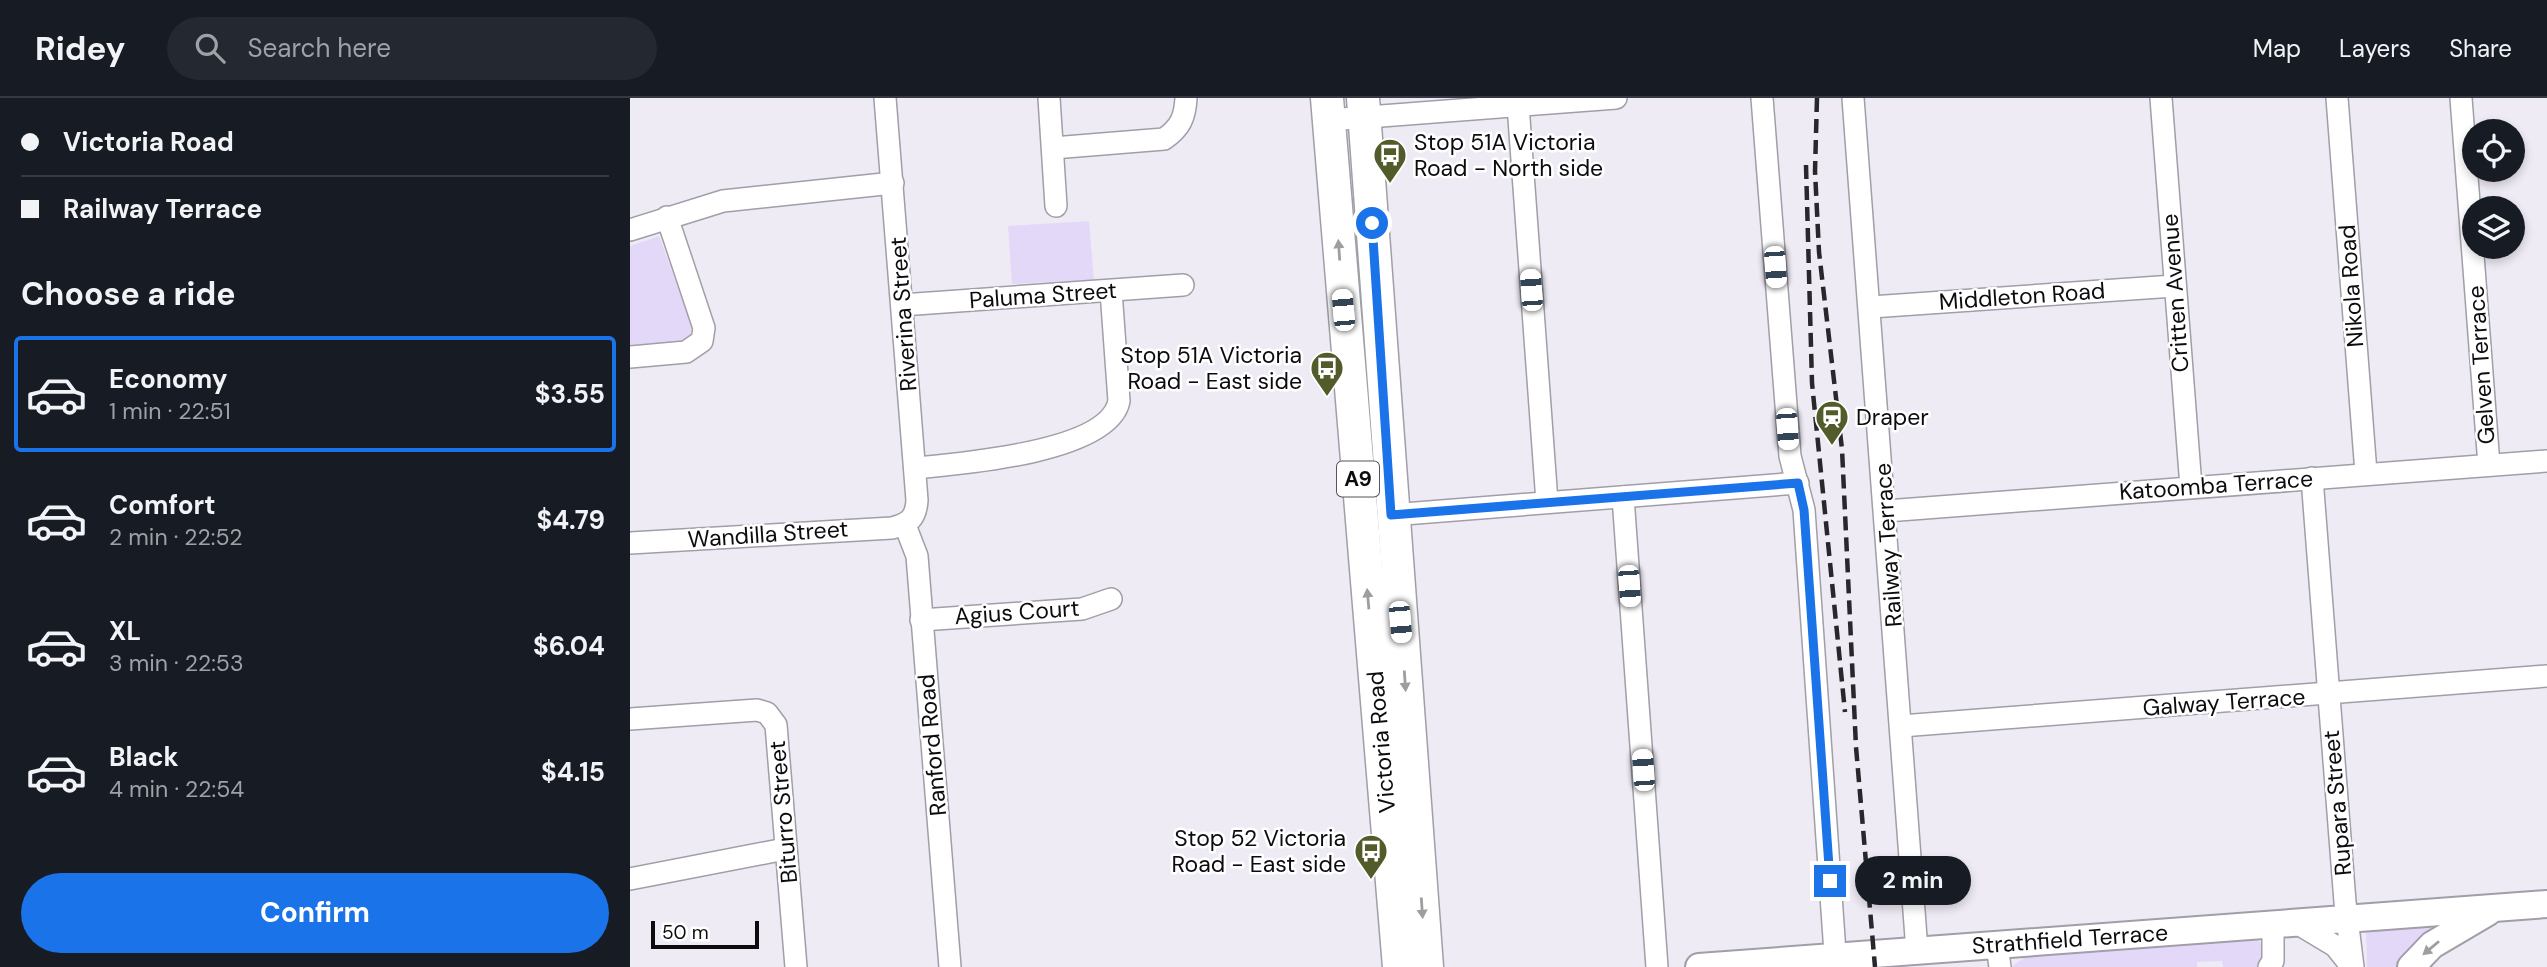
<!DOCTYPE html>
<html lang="en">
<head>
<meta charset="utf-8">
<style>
  body { margin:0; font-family:"DM Sans",sans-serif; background:#242831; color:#f1f3f6; height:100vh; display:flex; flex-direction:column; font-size:26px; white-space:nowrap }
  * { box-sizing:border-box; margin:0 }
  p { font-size:23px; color:#9ea1a6 }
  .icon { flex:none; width:38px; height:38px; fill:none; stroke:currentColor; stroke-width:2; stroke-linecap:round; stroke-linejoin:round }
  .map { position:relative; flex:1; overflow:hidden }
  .details { display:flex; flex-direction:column; background:#171b24; width:630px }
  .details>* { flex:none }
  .guide { display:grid; align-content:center; height:154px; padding:0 21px; background:#171b24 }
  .fabs { position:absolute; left:1832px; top:21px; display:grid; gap:14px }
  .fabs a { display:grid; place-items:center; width:63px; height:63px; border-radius:50%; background:#171b24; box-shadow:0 4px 10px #0003; font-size:35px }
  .scale { position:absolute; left:21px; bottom:18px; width:108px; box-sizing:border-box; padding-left:7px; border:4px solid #0c0b0e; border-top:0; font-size:19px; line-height:24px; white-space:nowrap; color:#0c0b0e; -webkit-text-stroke:5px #fff; paint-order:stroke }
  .end { position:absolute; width:32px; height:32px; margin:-16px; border:9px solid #1a73e8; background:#fff; box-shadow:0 0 0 4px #fff }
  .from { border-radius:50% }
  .bubble { position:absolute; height:49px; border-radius:24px; background:#171b24; box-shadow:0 4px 10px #0003; font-size:23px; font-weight:700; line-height:49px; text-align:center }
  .car { position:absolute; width:21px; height:42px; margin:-21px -10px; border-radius:9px; box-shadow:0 0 5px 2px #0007; background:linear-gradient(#fff 24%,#345 0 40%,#fff 0 76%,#345 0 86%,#fff 0) }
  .guide b { display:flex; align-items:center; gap:24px; height:66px; font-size:26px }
  .guide b+b { border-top:2px solid #363941 }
  .guide i { width:18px; height:18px; background:#f1f3f6 }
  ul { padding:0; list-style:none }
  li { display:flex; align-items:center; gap:21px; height:116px; margin:0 14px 10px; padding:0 7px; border:4px solid transparent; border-radius:7px }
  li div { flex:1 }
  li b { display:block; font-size:26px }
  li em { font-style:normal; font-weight:700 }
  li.selected { border-color:#1a73e8 }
  li>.icon { width:63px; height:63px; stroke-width:1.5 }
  h2 { padding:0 21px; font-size:32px; line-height:84px }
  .cta { display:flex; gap:14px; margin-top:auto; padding:14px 21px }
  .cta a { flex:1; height:80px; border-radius:42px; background:#1a73e8; color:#fff; font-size:28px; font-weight:700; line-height:80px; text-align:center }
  header { display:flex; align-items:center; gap:42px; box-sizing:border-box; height:98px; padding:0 35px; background:#171b24; border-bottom:2px solid #363941 }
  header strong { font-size:33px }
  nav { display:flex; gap:38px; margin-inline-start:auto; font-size:24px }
  .search { width:490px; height:63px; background:#242831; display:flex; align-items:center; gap:18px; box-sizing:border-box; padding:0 24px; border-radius:38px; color:#9ea1a6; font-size:26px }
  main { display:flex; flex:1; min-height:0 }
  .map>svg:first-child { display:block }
  .green { fill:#e4d8f9 }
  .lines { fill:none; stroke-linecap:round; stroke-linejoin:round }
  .minor-casing { stroke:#a19ea7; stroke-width:24 }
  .major-casing { stroke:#a19ea7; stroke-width:30 }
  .highway-casing { stroke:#a19ea7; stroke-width:35 }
  .minor { stroke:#fff; stroke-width:21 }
  .major { stroke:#fff; stroke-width:26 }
  .highway { stroke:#fff; stroke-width:32 }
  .rail { stroke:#28272b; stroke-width:4.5; stroke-dasharray:14 7; stroke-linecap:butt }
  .oneway { fill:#9e9d9f }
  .route { stroke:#1a73e8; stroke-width:9 }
  .labels { text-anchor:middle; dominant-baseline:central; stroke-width:5; stroke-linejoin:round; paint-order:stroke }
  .shield { fill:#fff; stroke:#555456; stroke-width:2 }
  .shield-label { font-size:21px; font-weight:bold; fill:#0c0b0e }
  .poi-label { font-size:23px; fill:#0c0b0e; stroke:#fff; text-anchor:start }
  .street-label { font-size:23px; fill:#0c0b0e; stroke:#fff }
</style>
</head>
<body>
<header>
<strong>Ridey</strong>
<div class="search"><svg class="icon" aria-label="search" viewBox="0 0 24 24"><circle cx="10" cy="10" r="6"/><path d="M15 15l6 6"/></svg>Search here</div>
<nav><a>Map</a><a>Layers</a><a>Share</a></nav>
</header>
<main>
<section class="details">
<div class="guide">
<b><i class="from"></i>Victoria Road</b>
<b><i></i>Railway Terrace</b>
</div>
<h2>Choose a ride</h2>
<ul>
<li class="selected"><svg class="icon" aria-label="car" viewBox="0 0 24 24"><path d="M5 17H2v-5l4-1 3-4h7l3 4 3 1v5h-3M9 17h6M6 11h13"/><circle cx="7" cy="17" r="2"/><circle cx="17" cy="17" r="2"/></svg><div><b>Economy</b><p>1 min · 22:51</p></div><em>$3.55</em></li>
<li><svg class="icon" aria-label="car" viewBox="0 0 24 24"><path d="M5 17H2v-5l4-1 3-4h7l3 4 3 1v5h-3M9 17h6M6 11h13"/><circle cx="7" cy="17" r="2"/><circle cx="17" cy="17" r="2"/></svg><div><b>Comfort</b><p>2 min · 22:52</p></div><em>$4.79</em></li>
<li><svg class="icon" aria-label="car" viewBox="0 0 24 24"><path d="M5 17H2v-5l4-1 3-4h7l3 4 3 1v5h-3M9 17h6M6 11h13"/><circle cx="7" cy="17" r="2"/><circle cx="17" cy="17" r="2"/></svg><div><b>XL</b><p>3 min · 22:53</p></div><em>$6.04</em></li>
<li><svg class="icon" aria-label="car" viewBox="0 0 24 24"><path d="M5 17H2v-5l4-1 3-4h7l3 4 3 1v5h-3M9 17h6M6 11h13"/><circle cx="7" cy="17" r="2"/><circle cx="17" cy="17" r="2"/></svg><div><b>Black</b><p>4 min · 22:54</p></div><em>$4.15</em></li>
</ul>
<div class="cta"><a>Confirm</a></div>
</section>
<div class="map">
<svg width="1917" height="869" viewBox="0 0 1917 869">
  <rect width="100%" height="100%" fill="#eeebf5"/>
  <g class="green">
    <path d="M459,123L464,182L382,186L378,128Z"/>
    <path d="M29,138L62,228L60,239L53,246L0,250V148Z"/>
    <path d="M1821,827L1769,869H1737L1736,833Z"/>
    <path d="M1618,840L1627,842L1636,850L1631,869H1593L1592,863L1567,864V869H1381L1397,858Z"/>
  </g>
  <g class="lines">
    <defs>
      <g id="minor">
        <path d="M419,0L426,108"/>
        <path d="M1132,0L1160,358L1174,412L1206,869"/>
        <path d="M1223,0L1287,853"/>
        <path d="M1531,0L1561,389"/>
        <path d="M1707,0L1736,375"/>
        <path d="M1831,0L1859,367"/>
        <path d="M888,7L917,404"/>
        <path d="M699,22L986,0"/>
        <path d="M423,50L534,41C550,30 555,20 556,0"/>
        <path d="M0,132L93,103L263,85"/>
        <path d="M272,207L553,187"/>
        <path d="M1241,209L1544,188"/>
        <path d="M0,259L56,254L72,243L74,230L37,119"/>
        <path d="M285,370C330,366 479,354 489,303L481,193"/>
        <path d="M1682,380L1715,804L1723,869"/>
        <path d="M993,399L1027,869"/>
        <path d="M1256,413L1917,363"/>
        <path d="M761,417L1168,385"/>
        <path d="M275,427L287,458L320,869"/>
        <path d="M0,445L262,430C279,426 286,420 287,402L255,0"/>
        <path d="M291,522L452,511L481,501"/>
        <path d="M0,621L127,612L137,615L146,627L166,869"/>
        <path d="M1271,628L1917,578"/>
        <path d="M0,781L155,751"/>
        <path d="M1665,824L1705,848L1722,869"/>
        <path d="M1367,847L1370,869"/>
        <path d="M1639,869L1643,863V826"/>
      </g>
      <g id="major">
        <path d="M1069,869L1917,806"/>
        <path d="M1781,869L1802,847L1858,814"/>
      </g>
      <g id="highway">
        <path d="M697,0L769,869"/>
        <path d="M733,0L797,869"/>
      </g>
    </defs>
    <use href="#minor" class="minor-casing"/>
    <use href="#major" class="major-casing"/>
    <use href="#highway" class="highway-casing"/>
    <use href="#minor" class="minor"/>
    <use href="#major" class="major"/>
    <use href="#highway" class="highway"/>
    <g class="rail">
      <path d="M1187,0L1185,73L1189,154L1212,351L1226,649L1245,869"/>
      <path d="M1176,67L1182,285L1215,614"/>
    </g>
  </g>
  <defs><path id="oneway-solid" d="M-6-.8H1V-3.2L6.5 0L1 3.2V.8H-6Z" transform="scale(1.75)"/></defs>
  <g class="oneway">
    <use href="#oneway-solid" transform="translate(709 152) rotate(-94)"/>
    <use href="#oneway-solid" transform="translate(738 501) rotate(-95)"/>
    <use href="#oneway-solid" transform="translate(775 583) rotate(86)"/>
    <use href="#oneway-solid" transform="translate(792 810) rotate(86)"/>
    <use href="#oneway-solid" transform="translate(1801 850) rotate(140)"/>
  </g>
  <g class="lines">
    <path class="route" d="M742,125L761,417L1168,385L1174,412L1200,783"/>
  </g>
  <defs>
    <symbol id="bus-pin" viewBox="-11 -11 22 30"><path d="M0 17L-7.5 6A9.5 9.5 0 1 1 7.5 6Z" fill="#525b2a" stroke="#fff"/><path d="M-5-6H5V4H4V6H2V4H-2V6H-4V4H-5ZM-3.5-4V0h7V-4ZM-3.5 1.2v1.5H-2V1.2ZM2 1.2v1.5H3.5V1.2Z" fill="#fff"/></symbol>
    <symbol id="station-pin" viewBox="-11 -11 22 30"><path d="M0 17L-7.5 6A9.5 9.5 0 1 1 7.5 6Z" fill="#525b2a" stroke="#fff"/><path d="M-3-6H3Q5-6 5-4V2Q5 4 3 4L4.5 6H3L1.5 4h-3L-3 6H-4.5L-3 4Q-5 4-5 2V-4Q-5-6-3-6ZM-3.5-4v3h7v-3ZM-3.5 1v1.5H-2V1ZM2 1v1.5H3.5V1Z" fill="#fff"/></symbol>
  </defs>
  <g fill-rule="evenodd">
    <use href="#bus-pin" x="741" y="38" width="38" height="52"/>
    <use href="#bus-pin" x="678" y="251" width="38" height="52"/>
    <use href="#station-pin" x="1183" y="300" width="38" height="52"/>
    <use href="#bus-pin" x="722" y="734" width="38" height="52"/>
  </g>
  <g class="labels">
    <rect class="shield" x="707" y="363.5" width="42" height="35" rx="5"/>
    <g class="shield-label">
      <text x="728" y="381">A9</text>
    </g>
    <g class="poi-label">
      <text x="784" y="44">Stop 51A Victoria<tspan x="784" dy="26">Road - North side</tspan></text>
      <text x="672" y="257" text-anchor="end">Stop 51A Victoria<tspan x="672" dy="26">Road - East side</tspan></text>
      <text x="1226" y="319">Draper</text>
      <text x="716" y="740" text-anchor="end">Stop 52 Victoria<tspan x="716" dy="26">Road - East side</tspan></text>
    </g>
    <g class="street-label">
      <text transform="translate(1721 188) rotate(-94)">Nikola Road</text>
      <text transform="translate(1545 195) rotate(-94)">Critten Avenue</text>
      <text transform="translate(413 197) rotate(-4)">Paluma Street</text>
      <text transform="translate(1392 198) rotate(-4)">Middleton Road</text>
      <text transform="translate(273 216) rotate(-94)">Riverina Street</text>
      <text transform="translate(1851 267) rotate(-94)">Gelven Terrace</text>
      <text transform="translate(1586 387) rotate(-4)">Katoomba Terrace</text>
      <text transform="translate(138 436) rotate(-4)">Wandilla Street</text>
      <text transform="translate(1258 447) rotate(-94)">Railway Terrace</text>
      <text transform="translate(387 514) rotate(-4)">Agius Court</text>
      <text transform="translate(1594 604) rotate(-4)">Galway Terrace</text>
      <text transform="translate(751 644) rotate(-95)">Victoria Road</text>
      <text transform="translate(302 647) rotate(-95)">Ranford Road</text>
      <text transform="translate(1707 705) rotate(-95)">Rupara Street</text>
      <text transform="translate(153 714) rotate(-95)">Biturro Street</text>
      <text transform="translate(1440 841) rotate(-4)">Strathfield Terrace</text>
    </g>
  </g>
</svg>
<div class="fabs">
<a><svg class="icon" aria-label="locate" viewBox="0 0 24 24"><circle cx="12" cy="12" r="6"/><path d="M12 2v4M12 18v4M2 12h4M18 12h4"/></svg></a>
<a><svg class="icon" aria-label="layers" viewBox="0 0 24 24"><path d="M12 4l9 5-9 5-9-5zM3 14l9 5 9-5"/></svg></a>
</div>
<div class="scale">50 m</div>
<i class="end from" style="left:742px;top:125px"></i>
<i class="end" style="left:1200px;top:783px"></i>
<div class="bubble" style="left:1225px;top:758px;width:116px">2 min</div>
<i class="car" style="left:1145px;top:169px;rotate:176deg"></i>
<i class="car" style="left:901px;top:192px;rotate:356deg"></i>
<i class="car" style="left:713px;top:212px;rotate:355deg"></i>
<i class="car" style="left:1157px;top:331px;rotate:176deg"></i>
<i class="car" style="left:999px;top:488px;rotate:176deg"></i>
<i class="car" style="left:770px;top:524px;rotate:175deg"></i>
<i class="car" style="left:1013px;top:672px;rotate:356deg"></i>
</div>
</main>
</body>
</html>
